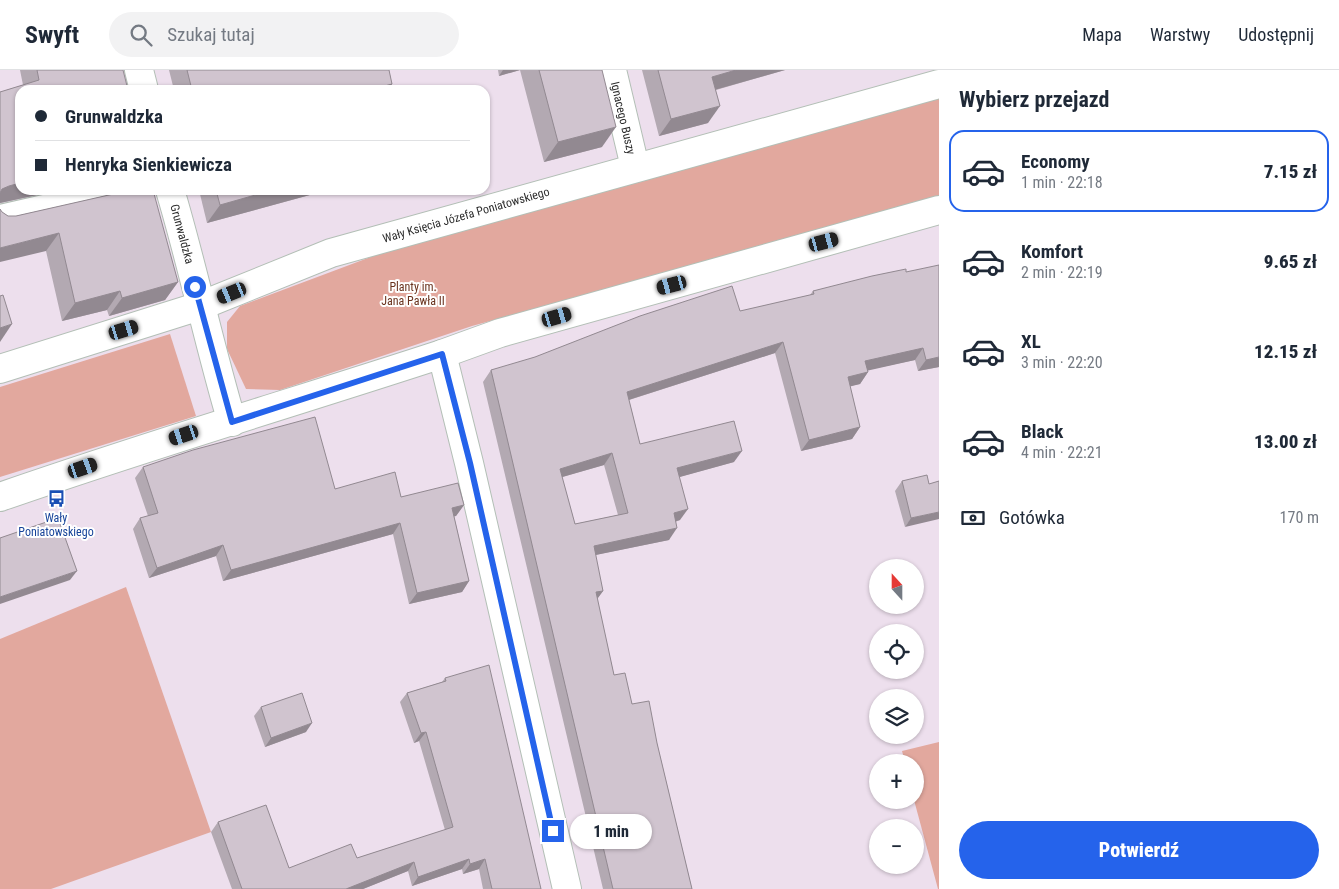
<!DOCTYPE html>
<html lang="pl">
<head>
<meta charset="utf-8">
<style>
  body { margin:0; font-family:"Roboto Condensed",sans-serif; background:#f2f2f3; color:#1f2937; height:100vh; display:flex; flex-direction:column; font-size:19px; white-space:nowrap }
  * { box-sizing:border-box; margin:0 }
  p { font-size:16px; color:#747a83 }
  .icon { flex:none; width:28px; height:28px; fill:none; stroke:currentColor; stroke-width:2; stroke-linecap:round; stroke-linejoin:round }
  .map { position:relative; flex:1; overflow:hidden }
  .sheet { display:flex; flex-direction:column; background:#fff; width:400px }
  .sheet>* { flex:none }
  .top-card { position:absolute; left:15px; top:15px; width:475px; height:110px; border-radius:15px; box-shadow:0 1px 4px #0004; display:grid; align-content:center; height:110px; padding:0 20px; background:#fff }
  .needle { width:32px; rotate:339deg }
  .fabs { position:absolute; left:869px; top:489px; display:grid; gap:10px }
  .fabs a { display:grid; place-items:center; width:55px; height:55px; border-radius:50%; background:#fff; box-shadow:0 1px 4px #0004; font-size:25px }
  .end { position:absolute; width:22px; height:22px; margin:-11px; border:6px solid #2563eb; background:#fff; box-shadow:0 0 0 2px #fff }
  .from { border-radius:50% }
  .bubble { position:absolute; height:35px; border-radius:18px; background:#fff; box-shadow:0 1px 4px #0004; font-size:16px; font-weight:800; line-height:35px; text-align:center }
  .car { position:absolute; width:15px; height:30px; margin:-15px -8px; border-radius:6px; box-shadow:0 0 4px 1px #0007; background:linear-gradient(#222 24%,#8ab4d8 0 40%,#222 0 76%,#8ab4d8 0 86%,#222 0) }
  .top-card b { display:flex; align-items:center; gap:18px; height:48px; font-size:19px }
  .top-card b+b { border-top:1px solid #e0e1e3 }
  .top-card i { width:12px; height:12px; background:#1f2937 }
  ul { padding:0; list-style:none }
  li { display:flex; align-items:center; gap:15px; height:82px; margin:0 10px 8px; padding:0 10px; border:2px solid transparent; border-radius:15px }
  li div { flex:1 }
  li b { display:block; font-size:19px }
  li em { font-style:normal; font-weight:800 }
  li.current { border-color:#2563eb }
  li>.icon { width:45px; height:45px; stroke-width:1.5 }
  h2 { padding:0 20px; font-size:22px; line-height:60px }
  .pay { display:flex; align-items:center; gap:12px; height:55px; padding:0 20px; font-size:19px }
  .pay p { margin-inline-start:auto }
  .primary-button { display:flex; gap:10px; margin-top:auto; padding:10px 20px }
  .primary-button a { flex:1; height:58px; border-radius:30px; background:#2563eb; color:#fff; font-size:20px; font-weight:800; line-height:58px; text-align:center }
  header { display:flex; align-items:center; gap:30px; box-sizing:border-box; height:70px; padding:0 25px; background:#fff; border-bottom:1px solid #e0e1e3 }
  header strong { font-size:24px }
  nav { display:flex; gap:28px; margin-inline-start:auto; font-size:18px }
  .search { width:350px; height:45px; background:#f2f2f3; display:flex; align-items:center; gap:12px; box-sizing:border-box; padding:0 18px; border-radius:28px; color:#747a83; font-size:19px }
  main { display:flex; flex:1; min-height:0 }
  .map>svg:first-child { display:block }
  .green { fill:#e2a89e }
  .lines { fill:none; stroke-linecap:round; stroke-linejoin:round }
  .minor-casing { stroke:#b3bfb6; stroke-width:30 }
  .tertiary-casing { stroke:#b3bfb6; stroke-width:30 }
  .minor { stroke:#fff; stroke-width:28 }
  .tertiary { stroke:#fff; stroke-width:28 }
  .wall { fill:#b3a9b2; fill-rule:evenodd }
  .shaded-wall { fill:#928991 }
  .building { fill:#d0c4cf; stroke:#928991; fill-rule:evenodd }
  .route { stroke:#2563eb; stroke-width:6 }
  .labels { text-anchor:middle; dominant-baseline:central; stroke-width:4; stroke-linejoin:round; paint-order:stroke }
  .street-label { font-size:12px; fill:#2c2c2c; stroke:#fff }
  .park-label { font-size:12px; fill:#69321d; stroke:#fff }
  .transit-label { font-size:12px; fill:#164399; stroke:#fff }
</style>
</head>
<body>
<header>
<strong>Swyft</strong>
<div class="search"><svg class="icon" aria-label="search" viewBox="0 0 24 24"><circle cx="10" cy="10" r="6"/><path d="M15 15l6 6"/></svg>Szukaj tutaj</div>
<nav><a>Mapa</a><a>Warstwy</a><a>Udostępnij</a></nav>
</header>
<main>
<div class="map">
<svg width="939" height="819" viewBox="0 0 939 819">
  <rect width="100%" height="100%" fill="#eddfed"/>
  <g class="green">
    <path d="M939,27V126L472,256L280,320L246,319L227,279V252L240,236L392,179Z"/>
    <path d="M170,264L196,346L0,407V317Z"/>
    <path d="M126,517L211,762L51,819H0V569Z"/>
    <path d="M939,672V819H938L914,730L915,692H905L902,681Z"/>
  </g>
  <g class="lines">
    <defs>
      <g id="minor">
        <path d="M139,0L144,20"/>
        <path d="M612,0L635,97"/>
        <path d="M170,120C193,197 209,275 232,352"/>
        <path d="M0,149L128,120"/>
        <path d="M442,284L500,263L939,140"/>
        <path d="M0,299L200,236L331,183L939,14"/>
      </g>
      <path id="tertiary" d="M0,427C146,376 295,332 442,284L469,393L567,819"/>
    </defs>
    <use href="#minor" class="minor-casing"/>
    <use href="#tertiary" class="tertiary-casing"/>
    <use href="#minor" class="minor"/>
    <use href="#tertiary" class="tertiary"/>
  </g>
  <g class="wall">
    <path d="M20,0H123L20,120H60L0,133V22L23,15Z"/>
    <path d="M169,0H389L392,14L388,20H174Z"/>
    <path d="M498,0H602V77L544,92L520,0L499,6Z"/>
    <path d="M642,0H785L716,20L708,53L659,66Z"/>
    <path d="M131,120L178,212L165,230L109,246L107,240L62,251L46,181L2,142L8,146H16Z"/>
    <path d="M199,120H328L207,153Z"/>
    <path d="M906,202L939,297L918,301L915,290L867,300L868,302L860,314L850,316L860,357L852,369L801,381L775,283L629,330L640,374L734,392L679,407L680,450L675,452L669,470L595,485L603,521L597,529L614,605L657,673L692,819H603L483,312L491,300L810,225L813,221ZM604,395L618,445L575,454L562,407Z"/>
    <path d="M143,397L401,427L464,435L456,446H454L469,511L462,522L409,534L393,464L223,511L216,486L149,508L133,459L140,448L148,446L135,408Z"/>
    <path d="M902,411L929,414L939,411L905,457L895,421Z"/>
    <path d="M445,608L541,819H483L479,799L463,804L462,799L412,816L408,801L363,819H232L211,762L218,752L289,798L357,788L445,760L419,671L414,673L400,632L407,623L442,612Z"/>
    <path d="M261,637L306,662L265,677L254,646Z"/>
  </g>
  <g class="shaded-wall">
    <path d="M503,0H520L499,6Z"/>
    <path d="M736,0H785L700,24L712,7Z"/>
    <path d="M392,14L388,20H370Z"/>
    <path d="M720,36L708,53L659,66L671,49Z"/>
    <path d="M616,57L602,77L544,92L558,72Z"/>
    <path d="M20,113V120H60L0,133V123L2,119L9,116Z"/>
    <path d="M273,120H328L207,153L220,135Z"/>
    <path d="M59,163L46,181L0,192V178Z"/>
    <path d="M178,212L165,230L109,246L122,228Z"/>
    <path d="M120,221L107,240L62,251L75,233Z"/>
    <path d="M12,254L0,272V258Z"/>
    <path d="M783,272L775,283L619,333L627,322Z"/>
    <path d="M923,278L915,290L857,303L865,291Z"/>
    <path d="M939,287V297L918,301L926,290Z"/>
    <path d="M868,302L860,314L840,319L848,307Z"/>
    <path d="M860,357L852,369L801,381L809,370Z"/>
    <path d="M742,381L734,392L669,410L677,398Z"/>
    <path d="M612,383L604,395L552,410L560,399Z"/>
    <path d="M464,435L456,446L445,449L452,438Z"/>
    <path d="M688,439L680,450L666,454L674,443Z"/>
    <path d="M939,442V449L905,457L911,448Z"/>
    <path d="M400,453L393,464L223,511L231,500Z"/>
    <path d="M677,458L669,470L586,487L594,476Z"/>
    <path d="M223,475L216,486L149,508L157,498Z"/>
    <path d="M77,501L70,510L0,534V527Z"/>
    <path d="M469,511L462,522L409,534L417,523Z"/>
    <path d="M603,521L595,532L596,522Z"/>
    <path d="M312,653L306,662L265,677L271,668Z"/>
    <path d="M426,662L419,671L414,673L421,663Z"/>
    <path d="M469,789L462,799L412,816L418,807Z"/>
    <path d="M485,789L479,799L463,804L470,794Z"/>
    <path d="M414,792L408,801L363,819H346Z"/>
  </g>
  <g class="building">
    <path d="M37,0H123L128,20H20V113L9,116L2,119L0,123V22L39,10Z"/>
    <path d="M187,0H389L392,14L370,20H192Z"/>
    <path d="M539,0H602L616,57L558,72Z"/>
    <path d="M658,0H736L712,7L720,36L671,49Z"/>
    <path d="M423,18L424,20H415Z"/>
    <path d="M131,120H153L178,212L122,228L120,221L75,233L59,163L0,178V139L2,142L8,146H16Z"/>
    <path d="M216,120H273L220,135Z"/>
    <path d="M939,195V287L926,290L923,278L865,291L868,302L848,307L860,357L809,370L783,272L627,322L640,374L734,351L742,381L677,398L688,439L674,443L677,458L594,476L603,521L596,522L614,605L625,603L632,634L649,631L657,673L692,819H613L491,300L535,287L640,246L732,216L740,241L814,224L813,221L872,206L906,199V202ZM612,383L628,443L575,454L560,399Z"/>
    <path d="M3,225L12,254L0,258V226Z"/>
    <path d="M315,347L335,419L395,402L401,427L458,413L464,435L452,438L469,511L417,523L400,453L231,500L223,475L157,498L140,448L158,443L143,397L193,380Z"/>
    <path d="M927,405L929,414L939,411V442L911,448L902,411Z"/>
    <path d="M58,448L77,501L0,527V468Z"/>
    <path d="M489,595L541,819H492L485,789L470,794L469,789L418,807L414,792L346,819H242L218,752L266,735L289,798L351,774L357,788L453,757L426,662L421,663L407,623L446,611L445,608Z"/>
    <path d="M302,623L312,653L271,668L261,637Z"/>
  </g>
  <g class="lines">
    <path class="route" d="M195,217L232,352L442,284L470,393L553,761"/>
  </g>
  <defs>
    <symbol id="bus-bare" viewBox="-9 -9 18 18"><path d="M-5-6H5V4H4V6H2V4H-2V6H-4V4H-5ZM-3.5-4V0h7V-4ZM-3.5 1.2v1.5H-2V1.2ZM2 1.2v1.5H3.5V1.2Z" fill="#1a4fb4" stroke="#fff" stroke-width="2.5" paint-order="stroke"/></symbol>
  </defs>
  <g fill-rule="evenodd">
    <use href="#bus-bare" x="44" y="416" width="25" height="25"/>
  </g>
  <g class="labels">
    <g class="street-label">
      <text transform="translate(623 48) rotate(77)">Ignacego Buszy</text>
      <text transform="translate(466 145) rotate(-16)">Wały Księcia Józefa Poniatowskiego</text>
      <text transform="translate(182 164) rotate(75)">Grunwaldzka</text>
    </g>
    <g class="park-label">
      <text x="413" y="217">Planty im.<tspan x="413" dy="14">Jana Pawła II</tspan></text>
    </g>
    <g class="transit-label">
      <text x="56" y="448">Wały<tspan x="56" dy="14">Poniatowskiego</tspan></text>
    </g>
  </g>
</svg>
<div class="fabs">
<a><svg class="needle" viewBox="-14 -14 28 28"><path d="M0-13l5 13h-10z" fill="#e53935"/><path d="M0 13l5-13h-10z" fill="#747a83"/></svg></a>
<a><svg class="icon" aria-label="locate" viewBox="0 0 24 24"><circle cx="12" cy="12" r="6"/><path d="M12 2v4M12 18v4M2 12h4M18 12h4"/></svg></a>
<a><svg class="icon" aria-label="layers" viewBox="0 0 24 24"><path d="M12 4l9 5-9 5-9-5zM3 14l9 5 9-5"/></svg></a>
<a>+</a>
<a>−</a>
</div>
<i class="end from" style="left:195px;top:217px"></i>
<i class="end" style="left:553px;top:761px"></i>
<div class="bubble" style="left:570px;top:744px;width:82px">1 min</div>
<i class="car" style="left:824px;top:172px;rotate:75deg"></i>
<i class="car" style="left:672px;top:215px;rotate:255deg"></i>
<i class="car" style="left:232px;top:223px;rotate:248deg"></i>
<i class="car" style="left:557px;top:247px;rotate:74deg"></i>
<i class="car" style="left:124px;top:260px;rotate:73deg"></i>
<i class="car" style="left:184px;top:365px;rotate:252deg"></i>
<i class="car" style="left:83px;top:398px;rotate:71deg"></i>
<div class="top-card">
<b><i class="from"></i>Grunwaldzka</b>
<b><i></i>Henryka Sienkiewicza</b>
</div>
</div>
<section class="sheet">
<h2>Wybierz przejazd</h2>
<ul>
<li class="current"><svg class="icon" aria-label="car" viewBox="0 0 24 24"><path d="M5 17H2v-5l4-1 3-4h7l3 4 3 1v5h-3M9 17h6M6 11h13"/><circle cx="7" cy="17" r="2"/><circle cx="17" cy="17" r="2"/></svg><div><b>Economy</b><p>1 min · 22:18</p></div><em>7.15 zł</em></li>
<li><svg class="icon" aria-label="car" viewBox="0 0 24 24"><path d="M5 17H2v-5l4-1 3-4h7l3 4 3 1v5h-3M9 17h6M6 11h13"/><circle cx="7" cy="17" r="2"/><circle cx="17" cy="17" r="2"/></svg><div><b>Komfort</b><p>2 min · 22:19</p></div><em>9.65 zł</em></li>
<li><svg class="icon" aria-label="car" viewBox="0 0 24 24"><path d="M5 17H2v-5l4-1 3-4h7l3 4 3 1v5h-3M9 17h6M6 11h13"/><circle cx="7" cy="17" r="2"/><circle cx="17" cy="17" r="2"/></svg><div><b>XL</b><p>3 min · 22:20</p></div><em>12.15 zł</em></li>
<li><svg class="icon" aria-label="car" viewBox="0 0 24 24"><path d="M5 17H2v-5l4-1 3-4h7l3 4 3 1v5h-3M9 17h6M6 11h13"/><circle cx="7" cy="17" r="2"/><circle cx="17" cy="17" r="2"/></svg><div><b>Black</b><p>4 min · 22:21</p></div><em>13.00 zł</em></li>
</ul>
<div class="pay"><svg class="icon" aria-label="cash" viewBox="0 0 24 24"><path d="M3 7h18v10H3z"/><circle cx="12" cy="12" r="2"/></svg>Gotówka<p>170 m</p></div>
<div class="primary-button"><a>Potwierdź</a></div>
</section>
</main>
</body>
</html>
